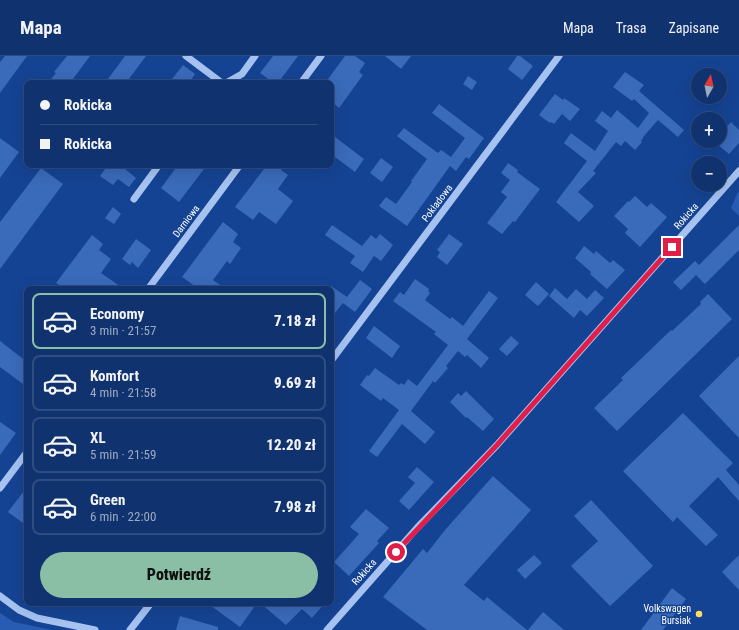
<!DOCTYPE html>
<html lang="pl">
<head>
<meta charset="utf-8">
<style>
  body { margin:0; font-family:"Roboto Condensed",sans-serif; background:#193a73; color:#f1f3f6; height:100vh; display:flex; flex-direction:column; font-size:15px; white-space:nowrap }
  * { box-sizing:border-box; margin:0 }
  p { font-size:13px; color:#9caac2 }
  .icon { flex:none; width:22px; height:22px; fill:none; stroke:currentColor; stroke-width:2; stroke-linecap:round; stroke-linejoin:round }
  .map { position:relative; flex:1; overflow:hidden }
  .side { position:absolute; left:24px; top:230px; width:310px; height:320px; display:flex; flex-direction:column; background:#10326e; border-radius:8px; box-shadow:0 4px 16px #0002,0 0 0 1px #304d81 }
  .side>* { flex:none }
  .top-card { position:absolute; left:24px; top:24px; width:310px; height:88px; border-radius:8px; box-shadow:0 4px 16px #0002,0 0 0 1px #304d81; display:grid; align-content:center; height:88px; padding:0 16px; background:#10326e }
  .needle { width:26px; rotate:9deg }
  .fabs { position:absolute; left:691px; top:12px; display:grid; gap:8px }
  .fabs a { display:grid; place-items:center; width:36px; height:36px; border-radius:50%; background:#10326e; box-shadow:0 4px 16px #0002,0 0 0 1px #304d81; font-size:20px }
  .end { position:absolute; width:18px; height:18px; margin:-9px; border:5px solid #e11d48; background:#fff; box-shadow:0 0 0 2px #fff }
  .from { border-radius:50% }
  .top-card b { display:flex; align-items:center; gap:14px; height:38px; font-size:15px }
  .top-card b+b { border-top:1px solid #304d81 }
  .top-card i { width:10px; height:10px; background:#f1f3f6 }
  ul { padding:7px 0 0; list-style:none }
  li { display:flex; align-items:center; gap:12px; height:56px; margin:0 8px 6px; padding:0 8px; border:2px solid #304d81; border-radius:8px }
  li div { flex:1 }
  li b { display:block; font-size:15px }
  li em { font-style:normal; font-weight:800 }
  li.current { border-color:#8abfa5 }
  li>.icon { width:36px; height:36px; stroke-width:1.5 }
  .action { display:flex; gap:8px; margin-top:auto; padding:8px 16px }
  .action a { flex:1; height:46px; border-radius:24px; background:#8abfa5; color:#111; font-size:16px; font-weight:800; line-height:46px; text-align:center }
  header { display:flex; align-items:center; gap:24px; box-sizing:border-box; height:56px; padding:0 20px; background:#10326e; border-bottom:1px solid #304d81 }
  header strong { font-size:19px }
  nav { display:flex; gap:22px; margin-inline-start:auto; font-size:14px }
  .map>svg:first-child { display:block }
  .green { fill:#285cb2 }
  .building { fill:#3a6aba }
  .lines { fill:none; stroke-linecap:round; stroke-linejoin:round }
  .minor { stroke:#a5c2f1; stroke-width:7 }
  .route { stroke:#e11d48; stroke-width:5 }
  .poi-dot { fill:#ffdd65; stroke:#154393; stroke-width:1.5 }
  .labels { text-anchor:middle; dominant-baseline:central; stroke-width:3; stroke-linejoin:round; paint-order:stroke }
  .street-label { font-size:10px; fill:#fff; stroke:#154393 }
  .poi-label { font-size:10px; fill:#fff; stroke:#154393; text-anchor:end }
</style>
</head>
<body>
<header>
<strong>Mapa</strong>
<nav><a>Mapa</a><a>Trasa</a><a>Zapisane</a></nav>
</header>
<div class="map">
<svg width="739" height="574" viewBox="0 0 739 574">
  <rect width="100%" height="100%" fill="#154393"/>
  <g class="green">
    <path d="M738,136L739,137V160L731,152Z"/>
    <path d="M0,557L14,566L52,574H0Z"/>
  </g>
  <g class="building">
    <path d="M5,0H27L0,37V6Z"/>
    <path d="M67,0H90L70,27H48L56,17L54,16Z"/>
    <path d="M125,0H146L126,27H105Z"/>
    <path d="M273,0H298L278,27H274L260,17Z"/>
    <path d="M345,0H355L365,7L359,16L363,19L339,52L331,45V27H325Z"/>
    <path d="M385,0H411L401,13Z"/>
    <path d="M517,0H520L533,10L522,24L508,13Z"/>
    <path d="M183,9L195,18L189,27H169Z"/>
    <path d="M625,16L644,29L639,35L684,74L678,81L658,64L644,80L641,85L642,86L635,94L625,85L621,90L616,86L593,115L596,117L578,136L594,150L579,166L556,146L587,105L564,87L571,77L595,95L608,75L595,65L602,55L611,62L617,54L638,72L649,57L634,43L632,45L613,31Z"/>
    <path d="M468,20L477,26L472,34L463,28Z"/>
    <path d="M555,38L563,44L564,42L580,53L570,65L562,58L554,68L551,66L550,67L539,59Z"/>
    <path d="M439,48L484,82L469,103L466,101L456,115L450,110L407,170L379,150L386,141L396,148L412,126L411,125L427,103L397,80L404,72L438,97L441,94L451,101L465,82L432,57Z"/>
    <path d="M731,66L739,74V87L729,98L717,88L723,81L720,78Z"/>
    <path d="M335,81L364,103L355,116L331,98V87Z"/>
    <path d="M0,82L19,96L0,122Z"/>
    <path d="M381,102L393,111L382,126L370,117Z"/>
    <path d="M508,107L518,114L517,116L540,133L515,166L513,165L502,178L487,167L507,141L501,136L510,124L501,117Z"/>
    <path d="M108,109H128L125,113L136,122L129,131L118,123L113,129L100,120Z"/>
    <path d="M178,109H207L179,146L161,132Z"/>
    <path d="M267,109H285L281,114L288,119L278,133L293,145L276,168L259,156L253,164L235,151Z"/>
    <path d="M41,112L63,128L0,213V166Z"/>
    <path d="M635,140L647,151L651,147L667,161L640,191L625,177L628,173L614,160L628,145L629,146Z"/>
    <path d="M113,151L121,158L114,168L105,162Z"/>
    <path d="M223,166L238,178L233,186L241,192L230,208L227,205L213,224L226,233H199L182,221Z"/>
    <path d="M332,169L362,190L371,179L376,183L380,178L393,189L381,205L374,200L363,216L350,207L355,200L325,179Z"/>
    <path d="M739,169V194L705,228L696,219L681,234L673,226L695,205L699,209Z"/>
    <path d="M449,178L463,188L447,209L437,201L440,196L437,194Z"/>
    <path d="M92,179L103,188L99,194L111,203L101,217L124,233H65L56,227Z"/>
    <path d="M136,183L151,194L138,212L132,206L130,209L122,203Z"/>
    <path d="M584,190L594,198L596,195L610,207L613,204L625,214L607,233L590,218L591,216L575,202Z"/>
    <path d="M415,223L429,233L428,235L430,237L425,244L450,263L452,261L463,270L489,235L498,242L467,283L489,302L481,312L467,299L465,301L458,295L446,310L448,312L435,327L433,325L411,355L435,376L425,388L402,368L377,401L369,395L399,354L383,342L381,345L360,329L367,319L369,320L375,312L399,329L401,327L404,329L408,323L417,330L448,289L434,278L436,276L393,245L400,236L404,239Z"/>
    <path d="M360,224L372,233L355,256L343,247L331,262V230L347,241Z"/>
    <path d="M536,226L549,238L538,250L525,239Z"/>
    <path d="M555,232L567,243L576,233L587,243L595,234L604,242L587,260L580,254L574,262L549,240Z"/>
    <path d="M708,238L732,263L617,375L594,352L623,324L621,322L671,274L672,275L701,248L700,246Z"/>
    <path d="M374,270L400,290L392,302L366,282Z"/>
    <path d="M511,280L519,287L507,300L499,293Z"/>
    <path d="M0,285L27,306V331L0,311Z"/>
    <path d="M739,300V382L699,340Z"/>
    <path d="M466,335L494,363L483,375L467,361L466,362L450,346L458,337L461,340Z"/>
    <path d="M683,357L733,407L726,414L739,429V445L718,421L689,450L718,479L706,490L677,461L673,466L623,415Z"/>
    <path d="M0,366L16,377L0,399Z"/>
    <path d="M417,411L434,426L409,454L399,445L415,427L408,421Z"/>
    <path d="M493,420L531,454L464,529L484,545L487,541L527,574H427L383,541L423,493L427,497L445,474Z"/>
    <path d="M27,431V462L23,467L8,456Z"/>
    <path d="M591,444L653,510L610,550L571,510L598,485L574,460Z"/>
    <path d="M366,453L389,472L377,485L379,487L349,520L334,506L359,478L350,471Z"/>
    <path d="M534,499L542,507L525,523L517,514Z"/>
    <path d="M739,499V534L722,516Z"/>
    <path d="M672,532L686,543L663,574H641Z"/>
    <path d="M207,547H257L240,571Z"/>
    <path d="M260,547H325L312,562L302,553L286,569Z"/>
    <path d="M543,556L564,574H528Z"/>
    <path d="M180,560L218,571V574H176Z"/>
  </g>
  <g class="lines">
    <g class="minor">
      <path d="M186,0L222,27"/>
      <path d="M226,27L242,18L255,0"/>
      <path d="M301,27L321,0"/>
      <path d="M134,143L159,109"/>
      <path d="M148,233L240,109"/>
      <path d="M331,305L559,0"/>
      <path d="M0,432L27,396"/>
      <path d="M0,540L19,554L37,562L95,574"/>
      <path d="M130,574L151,547"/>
      <path d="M327,574L417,472L497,389L739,115"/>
    </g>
  </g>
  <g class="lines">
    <path class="route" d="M396,496L497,389L672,191"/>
  </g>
  <circle class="poi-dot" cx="699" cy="558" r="4"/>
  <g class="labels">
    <g class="street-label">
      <text transform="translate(437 147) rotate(-53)">Pokładowa</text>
      <text transform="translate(686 160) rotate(-49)">Rokicka</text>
      <text transform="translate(186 165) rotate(-53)">Darniowa</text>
      <text transform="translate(364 516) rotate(-48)">Rokicka</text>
    </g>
    <g class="poi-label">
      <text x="691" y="552">Volkswagen<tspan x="691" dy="12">Bursiak</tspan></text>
    </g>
  </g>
</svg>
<div class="fabs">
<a><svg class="needle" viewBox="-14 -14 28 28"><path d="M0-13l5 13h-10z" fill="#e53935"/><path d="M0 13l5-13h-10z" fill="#9caac2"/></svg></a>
<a>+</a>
<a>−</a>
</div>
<i class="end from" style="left:396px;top:496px"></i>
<i class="end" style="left:672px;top:191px"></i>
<div class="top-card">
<b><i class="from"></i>Rokicka</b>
<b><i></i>Rokicka</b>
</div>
<section class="side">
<ul>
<li class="current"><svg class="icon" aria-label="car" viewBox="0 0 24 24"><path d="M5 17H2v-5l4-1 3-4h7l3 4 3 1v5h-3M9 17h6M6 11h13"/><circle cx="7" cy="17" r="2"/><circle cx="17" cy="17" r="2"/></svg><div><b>Economy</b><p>3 min · 21:57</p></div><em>7.18 zł</em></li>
<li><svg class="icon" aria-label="car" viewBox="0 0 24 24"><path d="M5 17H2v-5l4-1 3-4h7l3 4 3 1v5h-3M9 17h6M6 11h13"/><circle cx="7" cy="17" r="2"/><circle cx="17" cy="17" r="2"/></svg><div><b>Komfort</b><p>4 min · 21:58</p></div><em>9.69 zł</em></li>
<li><svg class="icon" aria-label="car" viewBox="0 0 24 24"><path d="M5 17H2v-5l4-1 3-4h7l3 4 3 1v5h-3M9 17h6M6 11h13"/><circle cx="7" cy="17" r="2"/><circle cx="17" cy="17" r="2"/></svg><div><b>XL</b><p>5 min · 21:59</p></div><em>12.20 zł</em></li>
<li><svg class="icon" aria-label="car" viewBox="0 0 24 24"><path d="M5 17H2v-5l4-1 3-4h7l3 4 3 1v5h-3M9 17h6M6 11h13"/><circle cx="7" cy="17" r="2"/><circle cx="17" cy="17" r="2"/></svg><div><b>Green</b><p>6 min · 22:00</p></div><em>7.98 zł</em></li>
</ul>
<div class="action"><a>Potwierdź</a></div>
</section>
</div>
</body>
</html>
